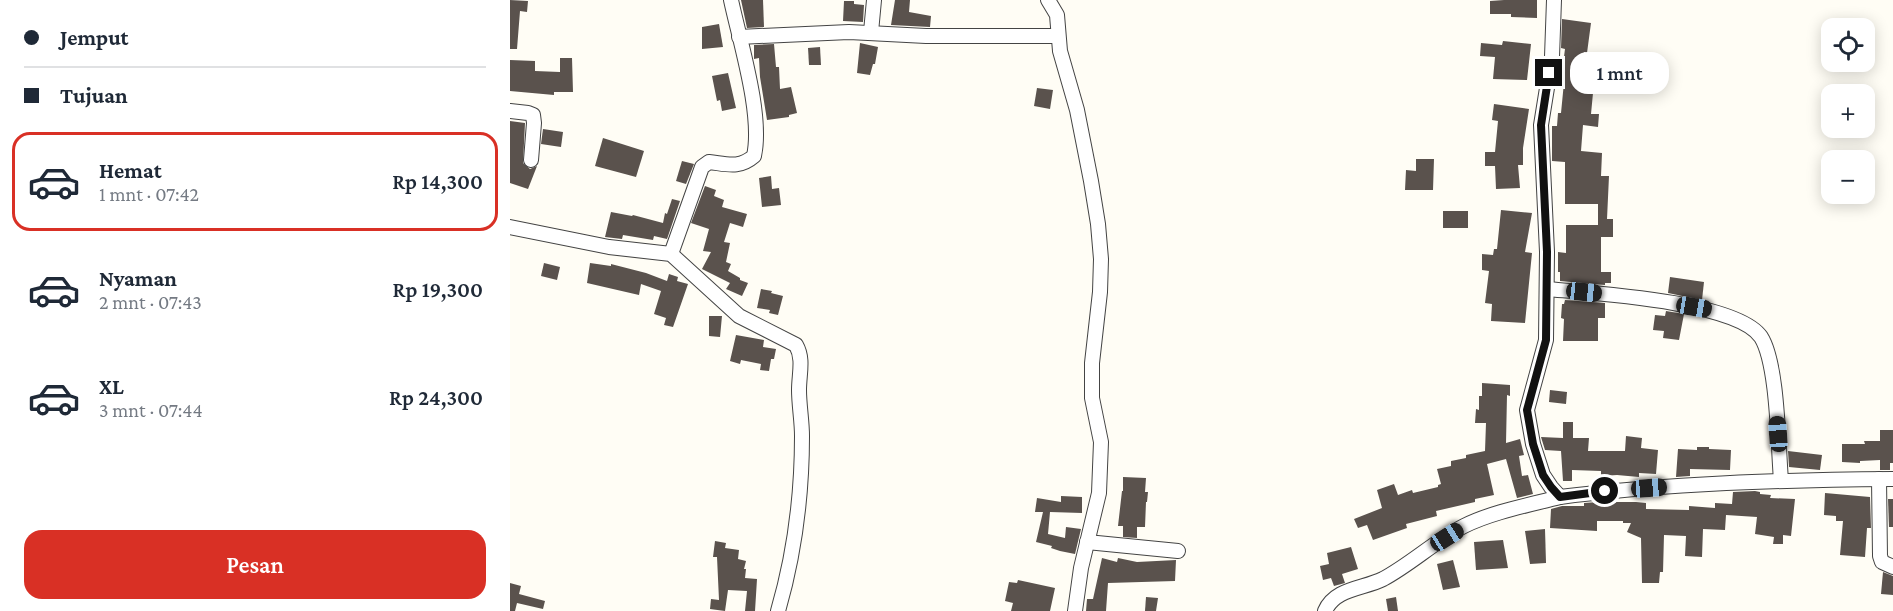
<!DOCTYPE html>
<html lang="id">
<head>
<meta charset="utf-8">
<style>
  body { margin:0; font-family:"Crimson Pro",serif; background:#f6f6f7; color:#1f2937; height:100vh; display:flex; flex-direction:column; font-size:22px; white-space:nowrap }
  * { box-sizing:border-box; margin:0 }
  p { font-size:20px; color:#747a83 }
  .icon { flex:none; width:33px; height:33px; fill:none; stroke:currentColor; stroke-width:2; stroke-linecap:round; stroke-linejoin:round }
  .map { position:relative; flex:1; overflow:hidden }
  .sheet { display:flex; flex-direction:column; background:#fff; width:510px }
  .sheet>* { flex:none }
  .hud { display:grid; align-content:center; height:132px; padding:0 24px; background:#fff }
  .tools { position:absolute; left:1311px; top:18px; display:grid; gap:12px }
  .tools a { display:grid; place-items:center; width:54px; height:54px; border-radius:12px; background:#fff; box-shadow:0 3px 15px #0003; font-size:30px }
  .end { position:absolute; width:27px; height:27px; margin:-14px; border:8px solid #111; background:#fff; box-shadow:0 0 0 3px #fff }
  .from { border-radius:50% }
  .bubble { position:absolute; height:42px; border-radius:18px; background:#fff; box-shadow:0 3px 15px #0003; font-size:20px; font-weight:600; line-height:42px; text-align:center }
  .car { position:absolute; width:18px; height:36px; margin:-18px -9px; border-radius:8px; box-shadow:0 0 4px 2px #0007; background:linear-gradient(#222 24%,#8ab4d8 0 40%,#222 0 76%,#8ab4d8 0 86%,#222 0) }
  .hud b { display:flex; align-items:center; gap:21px; height:57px; font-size:22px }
  .hud b+b { border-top:2px solid #e0e1e3 }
  .hud i { width:15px; height:15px; background:#1f2937 }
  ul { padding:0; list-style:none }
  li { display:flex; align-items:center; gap:18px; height:99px; margin:0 12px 9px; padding:0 12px; border:3px solid transparent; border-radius:18px }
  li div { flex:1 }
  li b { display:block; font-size:22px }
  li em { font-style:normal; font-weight:600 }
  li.active { border-color:#d93025 }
  li>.icon { width:54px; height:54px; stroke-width:1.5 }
  .button { display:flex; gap:12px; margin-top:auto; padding:12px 24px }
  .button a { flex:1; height:69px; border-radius:18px; background:#d93025; color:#fff; font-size:24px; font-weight:600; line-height:69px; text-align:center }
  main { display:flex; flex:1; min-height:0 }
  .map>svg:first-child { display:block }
  .building { fill:#5a524d }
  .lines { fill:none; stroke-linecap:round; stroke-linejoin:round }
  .street-casing { stroke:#444; stroke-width:16 }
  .street { stroke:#fff; stroke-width:14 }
  .route { stroke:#111; stroke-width:8 }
</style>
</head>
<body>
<main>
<section class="sheet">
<div class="hud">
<b><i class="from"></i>Jemput</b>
<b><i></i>Tujuan</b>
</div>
<ul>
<li class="active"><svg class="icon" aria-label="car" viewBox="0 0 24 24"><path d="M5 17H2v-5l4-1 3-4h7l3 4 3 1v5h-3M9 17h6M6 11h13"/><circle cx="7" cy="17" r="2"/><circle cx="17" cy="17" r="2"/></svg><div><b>Hemat</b><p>1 mnt · 07:42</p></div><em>Rp 14,300</em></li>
<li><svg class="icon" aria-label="car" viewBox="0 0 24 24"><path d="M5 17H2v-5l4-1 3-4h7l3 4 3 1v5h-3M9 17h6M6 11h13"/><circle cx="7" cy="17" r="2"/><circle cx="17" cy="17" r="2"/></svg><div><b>Nyaman</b><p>2 mnt · 07:43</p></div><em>Rp 19,300</em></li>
<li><svg class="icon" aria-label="car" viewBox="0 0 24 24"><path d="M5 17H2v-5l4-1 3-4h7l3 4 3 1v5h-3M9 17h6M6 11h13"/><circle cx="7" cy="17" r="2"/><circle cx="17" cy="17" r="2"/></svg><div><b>XL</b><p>3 mnt · 07:44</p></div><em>Rp 24,300</em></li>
</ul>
<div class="button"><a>Pesan</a></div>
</section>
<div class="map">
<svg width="1383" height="611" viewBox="0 0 1383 611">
  <rect width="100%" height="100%" fill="#fffdf5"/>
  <g class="building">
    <path d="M0,0L18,1L17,12L10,11L7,49H0Z"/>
    <path d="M231,0H253L254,27L237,28Z"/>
    <path d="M385,0H400L399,12L421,16L420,27L381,25Z"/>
    <path d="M994,0H1027V18L1001,17V14H980V1Z"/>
    <path d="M334,1H344V4L354,5L353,22L333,21Z"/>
    <path d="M1052,19L1081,23L1077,53L1074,52L1068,91L1083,93L1081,114H1089L1088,127L1073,125L1071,151L1092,153L1091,176H1099L1097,219H1103V237H1091V272H1101V283H1095V285L1050,281V272H1048V252L1056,253V225H1088V204H1055V162L1042,161V126H1047L1048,113H1051L1055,72H1052L1055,49L1051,48Z"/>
    <path d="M209,24L213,47L192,49V27Z"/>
    <path d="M993,41L1021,44L1017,80L983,79L985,57L970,56L971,43L992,45Z"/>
    <path d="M350,43L368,47L365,64H363L360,75L347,73Z"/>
    <path d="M264,44L266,67H269L270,89L281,87L287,113L279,115V117L257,120L250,77L249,58L244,59V45Z"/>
    <path d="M310,47L311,65H299L298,48Z"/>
    <path d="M50,58H62L63,92H44V95L0,91V60L25,61V71L50,72Z"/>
    <path d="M218,73L226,108L212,111L210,100L207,101L202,76Z"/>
    <path d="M527,88L543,90L540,109L524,106Z"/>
    <path d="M984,104L1019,109L1013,148V165H1008L1010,188L986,189L985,166H975V152H985L988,121L982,120Z"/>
    <path d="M0,121L15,123L13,163L20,169L27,166L18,189L0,183Z"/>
    <path d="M33,129L53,132L51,147L31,144Z"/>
    <path d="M93,138L134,151L126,177L85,166Z"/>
    <path d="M906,159H924L923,190H895L896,170L906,171Z"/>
    <path d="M172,161L184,164L176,184L166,181Z"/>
    <path d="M261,176L262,189L269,188L271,205L252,207L249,178Z"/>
    <path d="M195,186L206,190L204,196L214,200L212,207L237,214L233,227L220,223L214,242L220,243L216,262L221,264L218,271L230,278V280L238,283L232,296L216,289L220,283L192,269L201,252L193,251L199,229L181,223Z"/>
    <path d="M162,199L170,201L157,239L144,236L143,240L113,235L112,239L95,237L101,212L122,216L123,215L153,223L155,213L157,214Z"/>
    <path d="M991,210L1022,213L1015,252L1022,253L1015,323L981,321L982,304L975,303L979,271L972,270V254L983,255L984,249H987Z"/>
    <rect x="933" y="211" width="25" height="17"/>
    <path d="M34,263L50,267L47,280L31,276Z"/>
    <path d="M80,263L101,266V264L136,273L157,281L159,274L168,277L167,281L178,284L163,327L154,325L156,318L144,314L151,291L131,284L129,295L77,283Z"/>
    <path d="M1160,277L1194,282L1192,300L1158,293Z"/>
    <path d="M251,289L262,291L261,293L273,296L268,315L259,313L260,310L247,308Z"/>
    <path d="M1055,300L1095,303V318H1088V341H1053L1054,319L1051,318L1052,304H1054Z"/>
    <path d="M1156,311L1174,314L1169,340L1153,338L1154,331L1143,330L1145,315L1155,316Z"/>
    <path d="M199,316H212L210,337L199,336Z"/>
    <path d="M226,335L254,340L253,347L266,349L264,359H261L259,371L250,370L251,364L231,360L230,364L220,361Z"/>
    <path d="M972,383L1000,385V396L997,395L996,443L1010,439L1014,455L1009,456L1012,476L1018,475L1023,494L1007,498L996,459L977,464L984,495L965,499V502L926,511L927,516L896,524L897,528L863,540L857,525L848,528L844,519L872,508L867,490L884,484L888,495L902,490L903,493L928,487V485L931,484L927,469L941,466V461L956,458V455L975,451L976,423H965L966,409L969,410V396H972Z"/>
    <path d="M1040,390L1057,392L1056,404L1039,402Z"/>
    <path d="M1053,422H1063V438H1079L1078,451H1115L1116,436L1132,438L1131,448L1148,450L1146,474L1129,473V477L1107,475L1091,476V471L1062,470V481H1053L1051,451L1035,450L1031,437L1053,438Z"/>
    <path d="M1370,430H1383V463H1380V470H1370V460L1350,461V463L1332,462V444H1355L1354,441H1370Z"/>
    <path d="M1187,447H1199V449L1221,450L1220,470L1180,469V476L1166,477L1168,449L1187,450Z"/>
    <path d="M1278,451L1312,455L1310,470L1279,467Z"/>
    <path d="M613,477L636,478L635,492H638L637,502H636L635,527H627V538L613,537V526H608L612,491H613Z"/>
    <path d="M1245,491L1250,492V494L1261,495L1260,498L1285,499L1281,536L1273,535V544H1263L1264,537L1245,534L1247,517L1216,515L1215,530L1193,529L1192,557L1175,556L1176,536L1154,535L1153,572H1150L1149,583H1132L1131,538L1117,532L1121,523H1113V521H1087V531L1040,528L1041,509L1052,506H1074V503L1088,502H1126L1136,503V509L1179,510V506L1205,508V503L1222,504L1223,492Z"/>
    <path d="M1315,493L1360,497L1361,528H1357L1355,557L1330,555L1333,521H1326V516L1314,515Z"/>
    <path d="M551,496L572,497V513L540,512L538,534L555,538L556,527L571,529L565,554L550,551L541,548L542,546L526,542L533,512H525L527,498L551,502Z"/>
    <path d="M1378,499H1383V527H1379Z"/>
    <path d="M1035,529L1036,563L1020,564L1015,531Z"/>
    <path d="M993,540L998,568L966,570L964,542Z"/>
    <path d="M205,541L216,543L215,548L229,550L228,559L236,561L234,569H236L235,578L247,579L245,611H235L237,591L218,590L215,611L200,609L201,599L209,600L207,557H203Z"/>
    <path d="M841,547L848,569L832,574L835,583L824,586L821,578L813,580L810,566L819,564L817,553Z"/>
    <path d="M592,558L607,562L608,558L627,562L666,560L665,581L598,583L596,611H576L577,599H583Z"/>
    <path d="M943,560L950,587L933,590L927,564Z"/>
    <path d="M1373,572L1383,576V595L1371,594Z"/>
    <path d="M508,580L545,588L540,611H501L503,603L495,601L499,582L507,583Z"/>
    <path d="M0,583L11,586L9,594L35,601L33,609L7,603L5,611H0Z"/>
    <path d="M636,597L648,598L646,611H635Z"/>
    <path d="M886,597L888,611H878L876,599Z"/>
  </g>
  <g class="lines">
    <defs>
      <g id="street">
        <path d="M538,0L547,15L550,51L567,110L581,181L588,224L591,259L590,292L582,363V398L591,442L589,493L571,568L565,611"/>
        <path d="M1044,0L1042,57L1031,125L1037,252L1036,340L1017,410L1023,444L1033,475L1041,487L1050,497C1160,483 1272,480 1383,479"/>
        <path d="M361,32L364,0"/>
        <path d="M229,37L339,32L416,36H548"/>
        <path d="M0,111L18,113L23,115L24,123L21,160"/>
        <path d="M0,227L99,247L161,254L229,316L286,345C294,359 289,374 289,390C289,405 292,421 292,436C292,494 284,556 268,611"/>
        <path d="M161,254L192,167L199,162C217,164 229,169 244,156C253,115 230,42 221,0"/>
        <path d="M1037,289C1081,293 1227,301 1251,337C1268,364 1268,446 1271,480"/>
        <path d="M1369,479L1370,556L1372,562L1383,567"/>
        <path d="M577,542L668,551"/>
        <path d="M815,611C825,588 853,589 873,579C901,564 925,541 954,526C982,512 1019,505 1050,497"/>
      </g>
    </defs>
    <use href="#street" class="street-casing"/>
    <use href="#street" class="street"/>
  </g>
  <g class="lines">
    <path class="route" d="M1039,73L1031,125L1037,252L1036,340L1017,410L1023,444L1033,475L1041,487L1050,497L1095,491"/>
  </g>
</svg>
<div class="tools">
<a><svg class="icon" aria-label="locate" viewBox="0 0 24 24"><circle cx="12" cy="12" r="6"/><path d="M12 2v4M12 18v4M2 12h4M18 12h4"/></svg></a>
<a>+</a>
<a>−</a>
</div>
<i class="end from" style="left:1095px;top:491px"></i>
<i class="end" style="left:1039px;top:73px"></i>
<div class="bubble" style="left:1060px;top:52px;width:99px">1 mnt</div>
<i class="car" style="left:1074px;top:292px;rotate:96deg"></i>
<i class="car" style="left:1184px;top:307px;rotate:99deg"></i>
<i class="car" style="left:1268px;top:434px;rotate:356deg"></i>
<i class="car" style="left:1139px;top:488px;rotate:86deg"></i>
<i class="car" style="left:937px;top:537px;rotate:58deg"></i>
</div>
</main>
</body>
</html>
